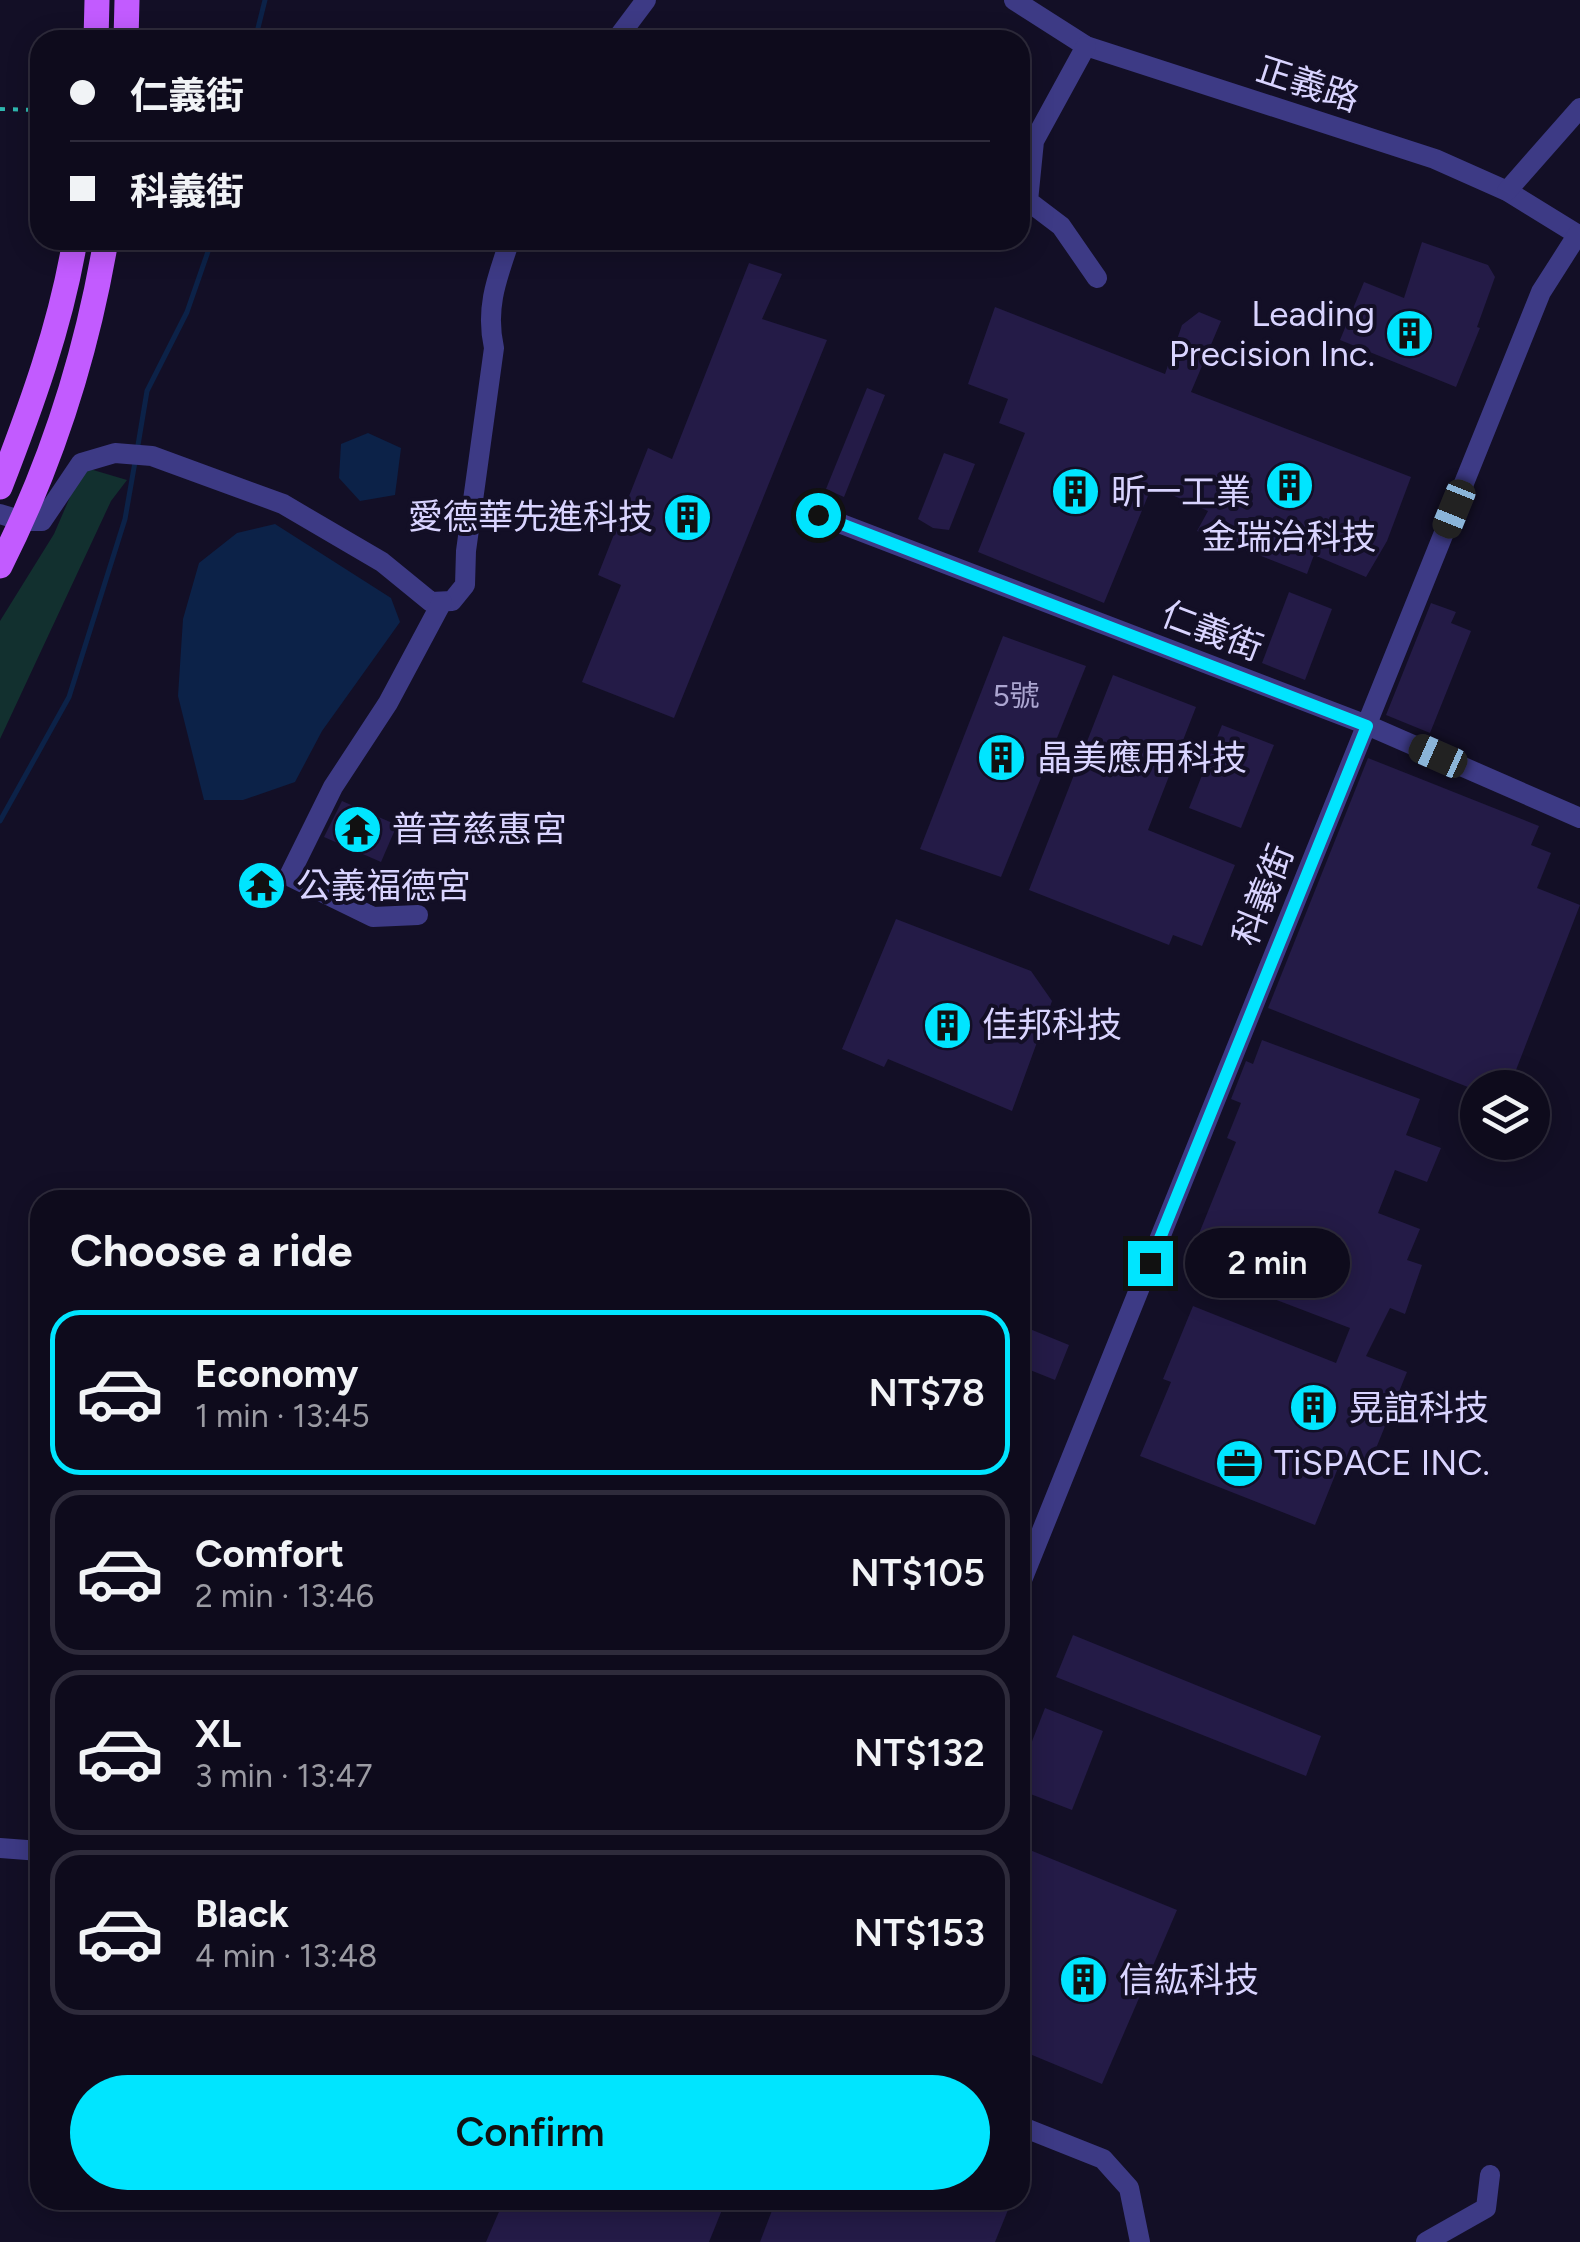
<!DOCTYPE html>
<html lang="en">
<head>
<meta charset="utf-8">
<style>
  body { margin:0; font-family:Figtree,"Noto Sans TC",sans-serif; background:#1c1929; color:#f1f3f6; height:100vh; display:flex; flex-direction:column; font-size:38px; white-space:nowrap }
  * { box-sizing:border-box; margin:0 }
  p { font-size:32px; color:#9b9ba3 }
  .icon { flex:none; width:55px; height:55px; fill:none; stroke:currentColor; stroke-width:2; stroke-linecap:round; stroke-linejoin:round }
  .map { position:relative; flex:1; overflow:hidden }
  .drawer { position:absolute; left:30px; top:1190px; width:1000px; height:1020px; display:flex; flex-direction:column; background:#0e0b1c; border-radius:30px; box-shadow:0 5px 25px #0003,0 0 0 2px #2e2b3b }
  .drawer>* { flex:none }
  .banner { position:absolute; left:30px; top:30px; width:1000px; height:220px; border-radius:30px; box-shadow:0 5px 25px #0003,0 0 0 2px #2e2b3b; display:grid; align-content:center; height:220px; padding:0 40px; background:#0e0b1c }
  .fabs { position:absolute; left:1460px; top:1070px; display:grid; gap:20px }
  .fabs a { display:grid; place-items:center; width:90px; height:90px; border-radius:50%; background:#0e0b1c; box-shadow:0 5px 25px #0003,0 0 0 2px #2e2b3b; font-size:50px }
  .end { position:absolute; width:45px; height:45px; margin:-22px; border:12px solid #00e5ff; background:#111; box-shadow:0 0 0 5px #111 }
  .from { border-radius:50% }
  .bubble { position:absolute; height:70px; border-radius:35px; background:#0e0b1c; box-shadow:0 5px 25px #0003,0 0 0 2px #2e2b3b; font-size:32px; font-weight:600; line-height:70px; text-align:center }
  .car { position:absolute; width:30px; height:60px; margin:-30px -15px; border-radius:12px; box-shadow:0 0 8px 2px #0007; background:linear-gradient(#222 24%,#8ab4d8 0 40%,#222 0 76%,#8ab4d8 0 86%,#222 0) }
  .banner b { display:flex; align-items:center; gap:35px; height:95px; font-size:38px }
  .banner b+b { border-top:2px solid #2e2b3b }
  .banner i { width:25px; height:25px; background:#f1f3f6 }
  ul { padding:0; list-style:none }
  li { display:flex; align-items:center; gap:30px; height:165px; margin:0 20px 15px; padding:0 20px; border:5px solid #2e2b3b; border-radius:30px }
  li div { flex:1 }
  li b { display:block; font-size:38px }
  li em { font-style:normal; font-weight:600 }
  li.on { border-color:#00e5ff }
  li>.icon { width:90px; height:90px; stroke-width:1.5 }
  h2 { padding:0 40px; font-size:45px; line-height:120px }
  .button { display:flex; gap:20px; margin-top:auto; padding:20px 40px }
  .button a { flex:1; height:115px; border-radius:60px; background:#00e5ff; color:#111; font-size:40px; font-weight:600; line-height:115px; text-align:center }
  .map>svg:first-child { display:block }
  .green { fill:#12302f }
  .water { fill:#0c2248 }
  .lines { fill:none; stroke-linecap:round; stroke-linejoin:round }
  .stream { stroke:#0c2248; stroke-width:5 }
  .building { fill:#241b47 }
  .path { stroke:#2fb8b0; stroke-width:4; stroke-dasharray:5 8; stroke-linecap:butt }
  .minor { stroke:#3d3a85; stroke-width:20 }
  .major { stroke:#c25bff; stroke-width:25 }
  .route { stroke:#00e5ff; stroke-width:12 }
  .labels { text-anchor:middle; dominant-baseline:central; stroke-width:8; stroke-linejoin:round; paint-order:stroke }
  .number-label { font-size:30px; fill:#aca6d1 }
  .street-label { font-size:35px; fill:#d9d4ff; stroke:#130f26 }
  .poi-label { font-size:35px; fill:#d9d4ff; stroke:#130f26; text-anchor:start }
</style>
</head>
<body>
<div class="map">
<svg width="1580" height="2242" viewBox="0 0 1580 2242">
  <rect width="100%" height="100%" fill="#130f26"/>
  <path class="green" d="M83,467L127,480L111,501L0,739V621L54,534Z"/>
  <g class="water">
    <path d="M368,433L401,448L395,495L360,501L339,478L341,444Z"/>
    <path d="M275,524L391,598L400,622L322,731L295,782L243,800H204L178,696L183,619L199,563L237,533Z"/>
  </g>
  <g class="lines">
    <g class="stream">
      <path d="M255,40L265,0"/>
      <path d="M137,451L147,391L187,312L212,240"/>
      <path d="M0,821L69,697L125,519L135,462"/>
    </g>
  </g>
  <g class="building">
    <path d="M1422,242L1488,265L1495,277L1477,327L1480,328L1456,387L1340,340L1364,282L1404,298Z"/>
    <path d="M749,263L782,274L762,319L827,340L674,718L582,682L621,585L598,575L648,448L672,459Z"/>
    <path d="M995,307L1165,374L1182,325L1199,312L1221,321L1191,392L1411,477L1387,541L1366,577L1314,555L1307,574L1197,531L1208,511L1152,486L1104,603L978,552L1025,433L999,423L1008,399L968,384Z"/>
    <path d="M867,388L885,395L844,497L826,489Z"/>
    <path d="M944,453L975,464L949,530L933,528L918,519Z"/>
    <path d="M1289,592L1332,609L1305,680L1262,663Z"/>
    <path d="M1431,603L1456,612L1451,623L1471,631L1430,733L1386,715Z"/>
    <path d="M1003,636L1086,666L1001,877L920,849Z"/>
    <path d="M1113,675L1196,707L1148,830L1235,865L1202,946L1173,935L1169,945L1029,890Z"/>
    <path d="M1222,725L1274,745L1241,828L1189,808Z"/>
    <path d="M1368,758L1539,826L1531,845L1551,853L1537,888L1580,905L1509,1088H1478V1091L1268,1008Z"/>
    <path d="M342,801L397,825L381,862L324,837Z"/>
    <path d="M257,875L273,881L266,898L250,892Z"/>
    <path d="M896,919L1031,971L1052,1001L1012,1111L888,1059L884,1067L842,1049Z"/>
    <path d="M1262,1040L1420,1099L1406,1135L1441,1148L1427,1182L1395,1170L1378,1213L1420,1229L1407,1260L1422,1265L1405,1314L1390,1308L1366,1356L1407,1372L1366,1473L1340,1463L1315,1525L1140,1456L1171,1382L1163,1379L1193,1306L1336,1363L1350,1328L1200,1271L1193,1257L1194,1246L1236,1142L1227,1138L1241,1103L1231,1099L1246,1061L1253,1064Z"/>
    <path d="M1020,1325L1069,1345L1055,1380L1020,1366Z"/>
    <path d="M1073,1635L1321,1736L1306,1776L1056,1677Z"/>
    <path d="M1045,1708L1103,1731L1072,1810L1020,1790V1772Z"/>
    <path d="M1020,1846L1177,1910L1102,2084L1020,2050Z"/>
    <path d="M504,2200H726L709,2242H486Z"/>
    <path d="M776,2200H1012L995,2242H760Z"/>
  </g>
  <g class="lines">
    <path class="path" d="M0,109L40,110"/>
    <g class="minor">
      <path d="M1014,0L1086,46L1435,159L1507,191L1580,236"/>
      <path d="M616,40L646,0"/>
      <path d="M1086,46L1034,141L1028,201L1061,226L1097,278"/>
      <path d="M1507,191L1580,108"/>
      <path d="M0,514L23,521H42L81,463L115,453L152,456L283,504L382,562L431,602L452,601L465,585L466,551L494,348C485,308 497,278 510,240"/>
      <path d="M818,515L1367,725L1580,818"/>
      <path d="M418,915L373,917L289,876L333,787L388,703L442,602"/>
      <path d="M1020,1585L1541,292L1578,234"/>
      <path d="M0,1848L40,1851"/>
      <path d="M1020,2126L1103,2159L1129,2188L1140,2242"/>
      <path d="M1426,2242L1486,2208L1490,2175"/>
    </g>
    <g class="major">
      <path d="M96,40L97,0"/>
      <path d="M126,40L127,0"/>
      <path d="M0,487C31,407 61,325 75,240"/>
      <path d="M0,566C51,465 87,352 106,240"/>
    </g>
  </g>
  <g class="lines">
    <path class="route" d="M818,515L1367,726L1150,1263"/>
  </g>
  <defs>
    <symbol id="building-disc" viewBox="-11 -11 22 22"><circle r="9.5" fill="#00e5ff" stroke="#130f26"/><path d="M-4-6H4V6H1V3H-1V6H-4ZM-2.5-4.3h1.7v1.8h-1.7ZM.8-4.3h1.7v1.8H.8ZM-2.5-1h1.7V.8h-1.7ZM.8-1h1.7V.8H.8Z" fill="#111"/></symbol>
    <symbol id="temple-disc" viewBox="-11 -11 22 22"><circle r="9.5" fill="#00e5ff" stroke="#130f26"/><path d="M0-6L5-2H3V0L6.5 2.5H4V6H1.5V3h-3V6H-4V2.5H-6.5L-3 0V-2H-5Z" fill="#111"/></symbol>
    <symbol id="office-disc" viewBox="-11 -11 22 22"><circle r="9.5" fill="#00e5ff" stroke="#130f26"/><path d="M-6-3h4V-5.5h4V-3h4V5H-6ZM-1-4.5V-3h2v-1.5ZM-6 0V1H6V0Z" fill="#111"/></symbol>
  </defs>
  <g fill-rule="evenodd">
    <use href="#building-disc" x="1382" y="306" width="55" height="55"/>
    <use href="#building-disc" x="1262" y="458" width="55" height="55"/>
    <use href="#building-disc" x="1048" y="464" width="55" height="55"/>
    <use href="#building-disc" x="660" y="490" width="55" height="55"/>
    <use href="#building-disc" x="974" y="730" width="55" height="55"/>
    <use href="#temple-disc" x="330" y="802" width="55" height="55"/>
    <use href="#temple-disc" x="234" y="858" width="55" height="55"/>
    <use href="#building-disc" x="920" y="998" width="55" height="55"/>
    <use href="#building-disc" x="1286" y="1380" width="55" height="55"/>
    <use href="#office-disc" x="1212" y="1436" width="55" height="55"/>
    <use href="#building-disc" x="1056" y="1952" width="55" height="55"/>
  </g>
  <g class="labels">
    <g class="number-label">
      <text x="1016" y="695">5號</text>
    </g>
    <g class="street-label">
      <text transform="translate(1308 84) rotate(18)">正義路</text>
      <text transform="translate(1212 631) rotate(21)">仁義街</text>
      <text transform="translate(1263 895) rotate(-68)">科義街</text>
    </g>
    <g class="poi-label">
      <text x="1375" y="314" text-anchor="end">Leading<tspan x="1375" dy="40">Precision Inc.</tspan></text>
      <text x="1111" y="492">昕一工業</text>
      <text x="653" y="517" text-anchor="end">愛德華先進科技</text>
      <text x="1289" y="537" text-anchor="middle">金瑞治科技</text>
      <text x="1037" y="758">晶美應用科技</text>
      <text x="392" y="829">普音慈惠宮</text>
      <text x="296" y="886">公義福德宮</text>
      <text x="982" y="1025">佳邦科技</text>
      <text x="1349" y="1408">晃誼科技</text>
      <text x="1274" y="1463">TiSPACE INC.</text>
      <text x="1119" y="1980">信紘科技</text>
    </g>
  </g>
</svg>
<div class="fabs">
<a><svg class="icon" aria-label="layers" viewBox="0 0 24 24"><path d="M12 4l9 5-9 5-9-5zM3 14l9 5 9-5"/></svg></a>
</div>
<i class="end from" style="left:818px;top:515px"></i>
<i class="end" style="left:1150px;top:1263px"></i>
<div class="bubble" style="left:1185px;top:1228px;width:165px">2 min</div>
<i class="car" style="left:1454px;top:509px;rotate:202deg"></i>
<i class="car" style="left:1438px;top:756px;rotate:294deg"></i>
<div class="banner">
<b><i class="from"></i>仁義街</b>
<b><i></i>科義街</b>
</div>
<section class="drawer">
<h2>Choose a ride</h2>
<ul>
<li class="on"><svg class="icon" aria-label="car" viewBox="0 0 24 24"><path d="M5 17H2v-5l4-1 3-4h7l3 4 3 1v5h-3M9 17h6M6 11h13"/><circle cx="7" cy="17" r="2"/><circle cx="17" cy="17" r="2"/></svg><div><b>Economy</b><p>1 min · 13:45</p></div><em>NT$78</em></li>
<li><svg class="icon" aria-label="car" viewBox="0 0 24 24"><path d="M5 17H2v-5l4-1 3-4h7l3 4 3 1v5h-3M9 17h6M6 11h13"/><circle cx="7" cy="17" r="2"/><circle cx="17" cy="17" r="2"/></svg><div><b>Comfort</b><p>2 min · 13:46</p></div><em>NT$105</em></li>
<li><svg class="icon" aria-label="car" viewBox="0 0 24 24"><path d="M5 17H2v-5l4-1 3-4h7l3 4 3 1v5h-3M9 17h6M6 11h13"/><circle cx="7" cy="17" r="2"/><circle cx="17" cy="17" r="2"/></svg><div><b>XL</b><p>3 min · 13:47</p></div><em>NT$132</em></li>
<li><svg class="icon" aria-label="car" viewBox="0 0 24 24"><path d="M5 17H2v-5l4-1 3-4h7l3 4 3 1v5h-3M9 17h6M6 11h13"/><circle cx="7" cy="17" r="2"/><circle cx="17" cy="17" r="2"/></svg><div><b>Black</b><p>4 min · 13:48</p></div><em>NT$153</em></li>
</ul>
<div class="button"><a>Confirm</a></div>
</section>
</div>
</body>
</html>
